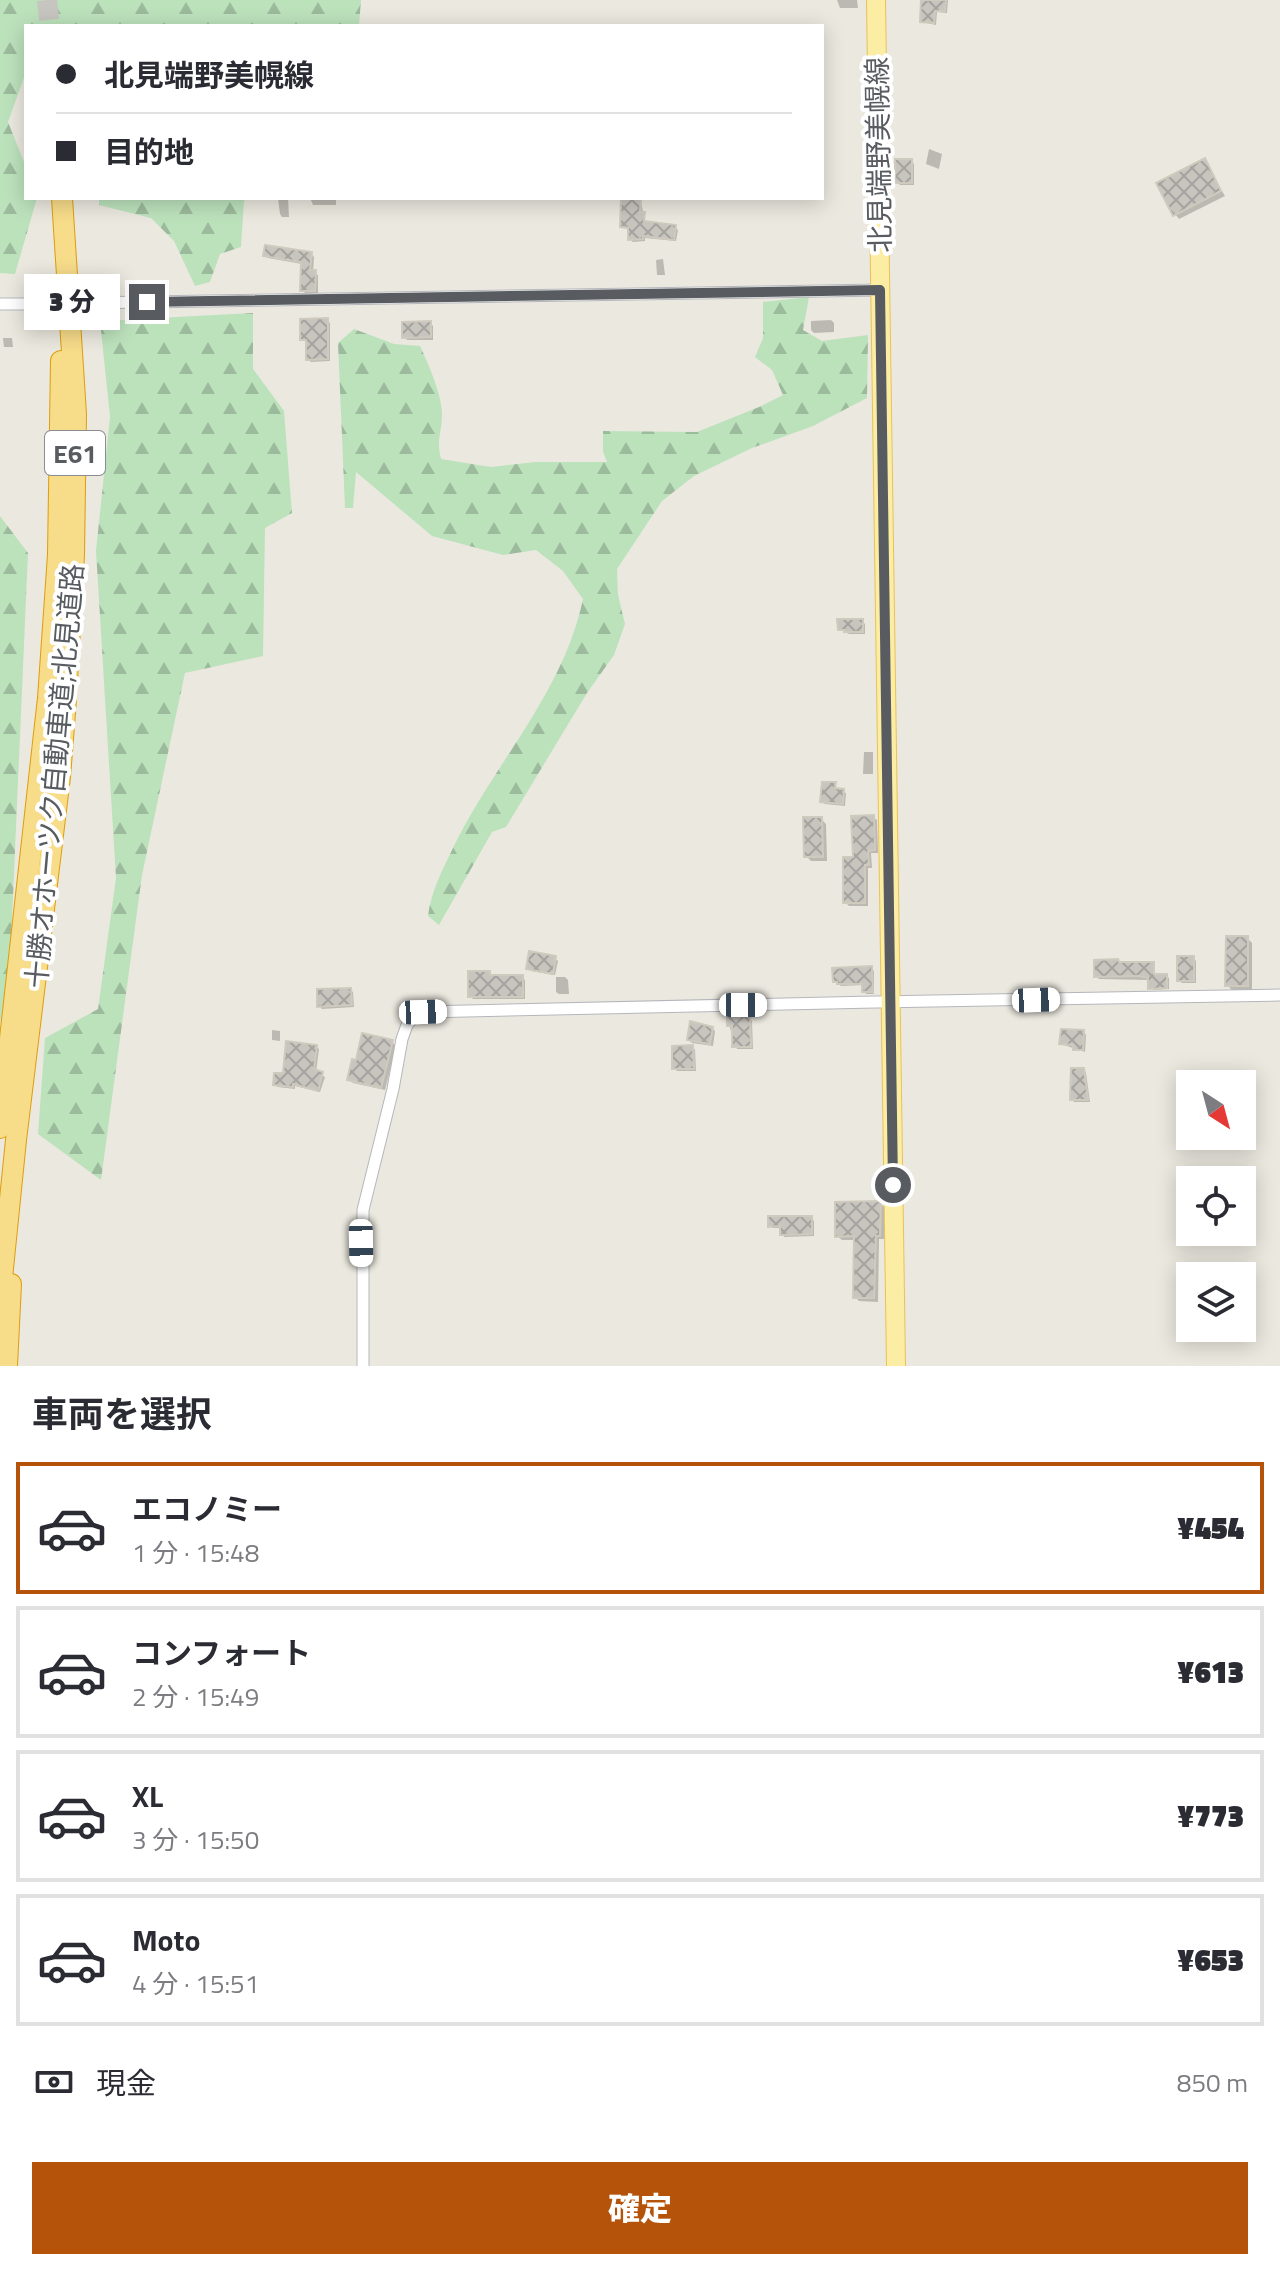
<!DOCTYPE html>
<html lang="ja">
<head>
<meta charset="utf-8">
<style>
  body { margin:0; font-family:"Titillium Web","Noto Sans JP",sans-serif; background:#f2f2f3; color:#2b2b33; height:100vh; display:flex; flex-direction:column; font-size:30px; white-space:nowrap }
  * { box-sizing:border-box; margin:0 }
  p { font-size:26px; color:#7c7c81 }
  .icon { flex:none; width:44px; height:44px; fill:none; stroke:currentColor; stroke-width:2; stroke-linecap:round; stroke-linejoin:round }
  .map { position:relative; height:1366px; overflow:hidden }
  .panel { display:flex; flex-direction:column; background:#fff; flex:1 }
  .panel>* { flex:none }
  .top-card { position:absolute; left:24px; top:24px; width:800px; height:176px; border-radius:0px; box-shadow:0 4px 20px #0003; display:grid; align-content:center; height:176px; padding:0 32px; background:#fff }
  .needle { width:52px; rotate:144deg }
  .controls { position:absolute; left:1176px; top:1070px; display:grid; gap:16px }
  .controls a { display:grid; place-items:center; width:80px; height:80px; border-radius:0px; background:#fff; box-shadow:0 4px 20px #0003; font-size:40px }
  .end { position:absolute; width:36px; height:36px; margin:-18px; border:10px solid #585c60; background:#fff; box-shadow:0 0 0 4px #fff }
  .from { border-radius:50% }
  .bubble { position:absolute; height:56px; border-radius:0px; background:#fff; box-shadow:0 4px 20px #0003; font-size:26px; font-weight:800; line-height:56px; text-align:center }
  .car { position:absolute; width:24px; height:48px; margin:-24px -12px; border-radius:10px; box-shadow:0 0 6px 2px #0007; background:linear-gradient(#fff 24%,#345 0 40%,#fff 0 76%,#345 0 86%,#fff 0) }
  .top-card b { display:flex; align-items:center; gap:28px; height:76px; font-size:30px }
  .top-card b+b { border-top:2px solid #e1e1e2 }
  .top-card i { width:20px; height:20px; background:#2b2b33 }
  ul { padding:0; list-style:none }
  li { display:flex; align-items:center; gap:24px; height:132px; margin:0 16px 12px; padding:0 16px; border:4px solid #e1e1e2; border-radius:0px }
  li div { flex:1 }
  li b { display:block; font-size:30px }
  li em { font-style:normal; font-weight:800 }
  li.current { border-color:#b45309 }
  li>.icon { width:72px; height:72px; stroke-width:1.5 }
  h2 { padding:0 32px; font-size:36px; line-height:96px }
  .pay { display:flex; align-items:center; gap:20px; height:88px; padding:0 32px; font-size:30px }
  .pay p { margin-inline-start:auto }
  .button { display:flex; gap:16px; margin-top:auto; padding:16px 32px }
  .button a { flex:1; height:92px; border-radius:0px; background:#b45309; color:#fff; font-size:32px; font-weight:800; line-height:92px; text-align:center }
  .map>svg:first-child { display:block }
  .forest { fill:url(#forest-firs) }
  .shadow { fill:#0003 }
  .building { fill:url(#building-cross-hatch); stroke:#cfcabe; stroke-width:2 }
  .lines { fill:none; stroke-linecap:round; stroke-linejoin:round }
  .street-tunnel { stroke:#c6c5bf; stroke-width:11; stroke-dasharray:11 5.5; stroke-linecap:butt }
  .highway-tunnel { stroke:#c6c5bf; stroke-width:20; stroke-dasharray:20 10; stroke-linecap:butt }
  .street-casing { stroke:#b5b7bc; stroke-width:13 }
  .primary-casing { stroke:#eac159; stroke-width:20 }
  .highway-casing { stroke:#df9d0b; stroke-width:22 }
  .street { stroke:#fff; stroke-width:11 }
  .primary { stroke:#fbeda4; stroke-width:18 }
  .highway { stroke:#f7dc8a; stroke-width:20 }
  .route { stroke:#585c60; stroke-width:10 }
  .labels { text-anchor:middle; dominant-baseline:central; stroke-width:8; stroke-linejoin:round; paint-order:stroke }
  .shield { fill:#fff; stroke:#8a8d90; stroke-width:2 }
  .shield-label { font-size:26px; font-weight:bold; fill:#585c60 }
  .street-label { font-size:28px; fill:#585c60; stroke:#fff }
</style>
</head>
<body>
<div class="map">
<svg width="1280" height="1366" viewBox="0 0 1280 1366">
  <defs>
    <pattern id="forest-firs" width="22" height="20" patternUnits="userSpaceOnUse" patternTransform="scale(2)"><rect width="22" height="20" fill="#bce2bc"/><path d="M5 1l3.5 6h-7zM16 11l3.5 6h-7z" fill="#9cba9c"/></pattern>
    <pattern id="building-cross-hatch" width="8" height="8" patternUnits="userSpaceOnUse" patternTransform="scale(2)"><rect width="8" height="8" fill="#c8c5bf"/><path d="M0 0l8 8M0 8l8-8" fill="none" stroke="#a5a39f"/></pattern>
  </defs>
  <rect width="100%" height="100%" fill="#ebe8df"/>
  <g class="forest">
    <path d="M0,0H361L359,26H26V72L8,122L26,167V198H37L15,274L0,273Z"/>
    <path d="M99,198H248L244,201L241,247L220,254L210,282L195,286L174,241L151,218L99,205Z"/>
    <path d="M809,297L803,330L822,341L868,335L867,398L813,426L752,448L694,476L662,501L617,569L618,595L625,624L614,655L587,693L506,827L492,832L439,925L428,916C431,891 442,871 453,848C494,763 563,694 583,599L563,571L536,550L503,555L432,536L356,472L353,508H345L338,343L354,329L394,344L420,346C428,363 442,395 442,414C442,433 436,438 441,459L491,467L535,462H607L603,452V431L697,432L759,407L783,395L772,370L755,357L763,338V302Z"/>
    <path d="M253,313V369L284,411L292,513L265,528L263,656L185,673L142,875L101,1180L38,1134L45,1038L98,1009L116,878L96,551L110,417L100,321Z"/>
    <path d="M0,516L28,553L10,965L0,1024Z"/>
  </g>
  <g class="shadow">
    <path d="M837,0H857L858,8H840Z"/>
    <path d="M923,0H948L947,13L937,12L936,25L922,22Z"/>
    <path d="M929,149L942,154L939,169L926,164Z"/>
    <path d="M911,161L914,164V185H900L897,182Z"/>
    <path d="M1204,161L1225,196L1179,219L1175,214Z"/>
    <path d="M278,198H288L289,217H282L280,214Z"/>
    <path d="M310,198H336V205H313Z"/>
    <path d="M640,199L646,224L675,227L678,230L676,241L645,238V241L633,242L630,239V229L622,227Z"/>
    <path d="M311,254L314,257L313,272L318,275V293H305L302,290V264L268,258L265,256Z"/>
    <path d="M663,259L665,275H657L656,260Z"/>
    <path d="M327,320L330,323V361L311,362L308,359V342L302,339Z"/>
    <path d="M831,320L834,323V332L814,333L811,330V321Z"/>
    <path d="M430,323L433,326V340H407L404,337Z"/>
    <path d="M3,338H12L13,347H4Z"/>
    <path d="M862,621L865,624V634H849L840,629Z"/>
    <path d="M864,752H873V774H863Z"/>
    <path d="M835,784L837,790L846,793L845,806L825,804L822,801Z"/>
    <path d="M873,817L877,820L878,853H871L872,868H868V906H849L845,902Z"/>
    <path d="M821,819L826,824L827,861H811L806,856Z"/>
    <path d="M1247,938L1252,943V990H1232L1227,985Z"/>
    <path d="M555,958L558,961L555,975L531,971L528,968Z"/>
    <path d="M1193,958L1196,961V983H1182L1179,981Z"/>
    <path d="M1153,964L1156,976H1166L1169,978V989L1153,990L1150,980L1099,979L1096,976Z"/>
    <path d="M871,968L874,971V994H866L864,985L841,986L835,981Z"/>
    <path d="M489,973L493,977H522L525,980V999H473L470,996Z"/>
    <path d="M556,977H565L568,980L569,994H559L556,992Z"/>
    <path d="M350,990L353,992L354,1007L322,1009L319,1006Z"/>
    <path d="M749,1018L752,1021L753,1049H737L729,1025Z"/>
    <path d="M712,1028L715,1031L713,1046L692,1043L689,1040Z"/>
    <path d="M272,1030L280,1031V1041L272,1040Z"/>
    <path d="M1084,1032L1086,1035L1085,1052L1061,1044Z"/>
    <path d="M392,1042L396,1046L385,1090L353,1083L349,1079Z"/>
    <path d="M316,1046L319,1049L316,1072L325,1077L320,1092L295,1086V1089L278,1087L275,1084Z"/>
    <path d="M693,1047L695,1050L696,1071H677L674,1068Z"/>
    <path d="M1084,1070L1086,1073L1090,1102H1074L1072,1099Z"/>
    <path d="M880,1203L884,1207V1239H879L878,1302L859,1301L855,1297L856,1240H842L837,1236Z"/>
    <path d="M812,1218L814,1221V1236L784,1237L782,1228H773L770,1226Z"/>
  </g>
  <g class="building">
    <path d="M921,0H946L945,11H935L934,23L920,22Z"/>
    <path d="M1205,158L1221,191L1173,216L1156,183Z"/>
    <rect x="895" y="159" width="17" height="24"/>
    <path d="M621,198H641L640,212H645L644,221L676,225L674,240L643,236V239L628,240V228L620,227Z"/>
    <path d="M265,245L312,252L310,270H316L315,291H300L301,262L263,256Z"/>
    <path d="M328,318V359L306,360V340H300V319Z"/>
    <path d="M431,321V337L402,338V322Z"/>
    <path d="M837,619H863V632H844V630H838Z"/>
    <path d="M822,782H836L835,788L844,789L843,804L820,802Z"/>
    <path d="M874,815L875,850L868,851L869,865H865V903H843V857H853L851,816Z"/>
    <path d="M803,817H822L823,857H804Z"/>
    <path d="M1226,936H1248V986H1225Z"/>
    <path d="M529,951L556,956L553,974L526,969Z"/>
    <rect x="1177" y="956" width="17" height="25"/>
    <path d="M1118,959L1119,962H1154V974H1167V988L1148,989V978L1138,976L1094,977V960Z"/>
    <path d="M872,966L873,992H862V984H837V982H833L832,968Z"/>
    <path d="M468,971H490V975H523V997H468Z"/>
    <path d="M351,988L352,1005L317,1007V989Z"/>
    <path d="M727,1016H750L751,1047H732V1026H727Z"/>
    <path d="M690,1021L713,1027L710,1044L687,1040Z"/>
    <path d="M1061,1029L1084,1030L1083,1050H1073V1045L1059,1044Z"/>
    <path d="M362,1033L393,1040L381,1088L347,1080L352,1059L356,1060Z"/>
    <path d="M286,1041L317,1045L314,1069L323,1072L318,1091L293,1084V1087L273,1085L274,1073H283Z"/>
    <path d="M693,1045L694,1069H672V1046Z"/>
    <path d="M1071,1068H1084L1088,1100H1070Z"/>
    <path d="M881,1201L880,1236H876L874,1298H853L854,1236L835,1237V1202Z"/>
    <path d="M768,1216H812V1234L780,1235V1226L768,1227Z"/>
  </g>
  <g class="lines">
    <path class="street-tunnel" d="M40,304L71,303"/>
    <path class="highway-tunnel" d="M47,0L50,26"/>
    <defs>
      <g id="street">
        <path d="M83,303L880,290"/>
        <path d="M0,304H40"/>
        <path d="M363,1366V1210L393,1089L402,1039L407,1025L415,1015L423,1012C709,1004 994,1000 1280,995"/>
      </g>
      <path id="primary" d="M876,0L896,1366"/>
      <g id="highway">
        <path d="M0,1128L48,698L58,555L61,361"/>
        <path d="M0,1298L16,1140L60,777L66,700L74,555L76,414L62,198"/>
        <path d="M7,1366L11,1284"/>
      </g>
    </defs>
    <use href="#street" class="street-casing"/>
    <use href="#primary" class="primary-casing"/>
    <use href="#highway" class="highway-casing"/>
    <use href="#street" class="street"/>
    <use href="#primary" class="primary"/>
    <use href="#highway" class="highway"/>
  </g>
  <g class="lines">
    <path class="route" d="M147,302L880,290L893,1185"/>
  </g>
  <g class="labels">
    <rect class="shield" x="45" y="431" width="60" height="44" rx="6"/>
    <g class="shield-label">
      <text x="75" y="453">E61</text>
    </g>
    <g class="street-label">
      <text transform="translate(878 155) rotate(-91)">北見端野美幌線</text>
      <text transform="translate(54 776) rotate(-85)">十勝オホーツク自動車道;北見道路</text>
    </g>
  </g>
</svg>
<div class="controls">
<a><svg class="needle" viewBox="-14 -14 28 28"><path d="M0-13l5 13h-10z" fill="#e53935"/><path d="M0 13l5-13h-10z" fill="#7c7c81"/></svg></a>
<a><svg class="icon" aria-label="locate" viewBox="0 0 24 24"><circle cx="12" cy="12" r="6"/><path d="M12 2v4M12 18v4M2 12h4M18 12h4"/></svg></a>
<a><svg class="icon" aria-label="layers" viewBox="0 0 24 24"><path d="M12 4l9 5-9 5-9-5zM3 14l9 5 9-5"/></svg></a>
</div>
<i class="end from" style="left:893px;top:1185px"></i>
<i class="end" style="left:147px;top:302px"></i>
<div class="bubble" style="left:24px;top:274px;width:96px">3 分</div>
<i class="car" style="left:1036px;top:1000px;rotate:88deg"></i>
<i class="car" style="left:743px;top:1005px;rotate:90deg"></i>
<i class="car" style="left:423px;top:1012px;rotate:88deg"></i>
<i class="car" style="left:361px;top:1243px;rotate:179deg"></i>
<div class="top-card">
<b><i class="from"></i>北見端野美幌線</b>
<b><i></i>目的地</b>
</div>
</div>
<section class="panel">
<h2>車両を選択</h2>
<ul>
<li class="current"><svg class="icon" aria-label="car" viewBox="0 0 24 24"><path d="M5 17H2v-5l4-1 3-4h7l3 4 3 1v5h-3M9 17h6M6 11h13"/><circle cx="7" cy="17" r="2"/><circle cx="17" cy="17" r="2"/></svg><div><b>エコノミー</b><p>1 分 · 15:48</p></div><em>¥454</em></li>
<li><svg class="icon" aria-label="car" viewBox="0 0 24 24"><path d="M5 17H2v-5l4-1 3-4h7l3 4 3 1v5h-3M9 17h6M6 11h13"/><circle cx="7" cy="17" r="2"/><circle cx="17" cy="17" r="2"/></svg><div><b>コンフォート</b><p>2 分 · 15:49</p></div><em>¥613</em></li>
<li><svg class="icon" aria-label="car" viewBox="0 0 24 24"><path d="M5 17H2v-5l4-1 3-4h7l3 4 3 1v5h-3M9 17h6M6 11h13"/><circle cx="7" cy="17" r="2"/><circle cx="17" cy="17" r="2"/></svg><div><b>XL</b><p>3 分 · 15:50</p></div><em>¥773</em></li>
<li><svg class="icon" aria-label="car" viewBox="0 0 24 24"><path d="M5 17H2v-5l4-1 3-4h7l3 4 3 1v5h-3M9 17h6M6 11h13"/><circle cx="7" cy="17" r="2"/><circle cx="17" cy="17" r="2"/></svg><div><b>Moto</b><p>4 分 · 15:51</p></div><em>¥653</em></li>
</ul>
<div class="pay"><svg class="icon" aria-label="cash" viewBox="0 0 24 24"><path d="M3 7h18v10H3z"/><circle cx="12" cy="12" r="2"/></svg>現金<p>850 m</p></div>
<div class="button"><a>確定</a></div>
</section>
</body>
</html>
